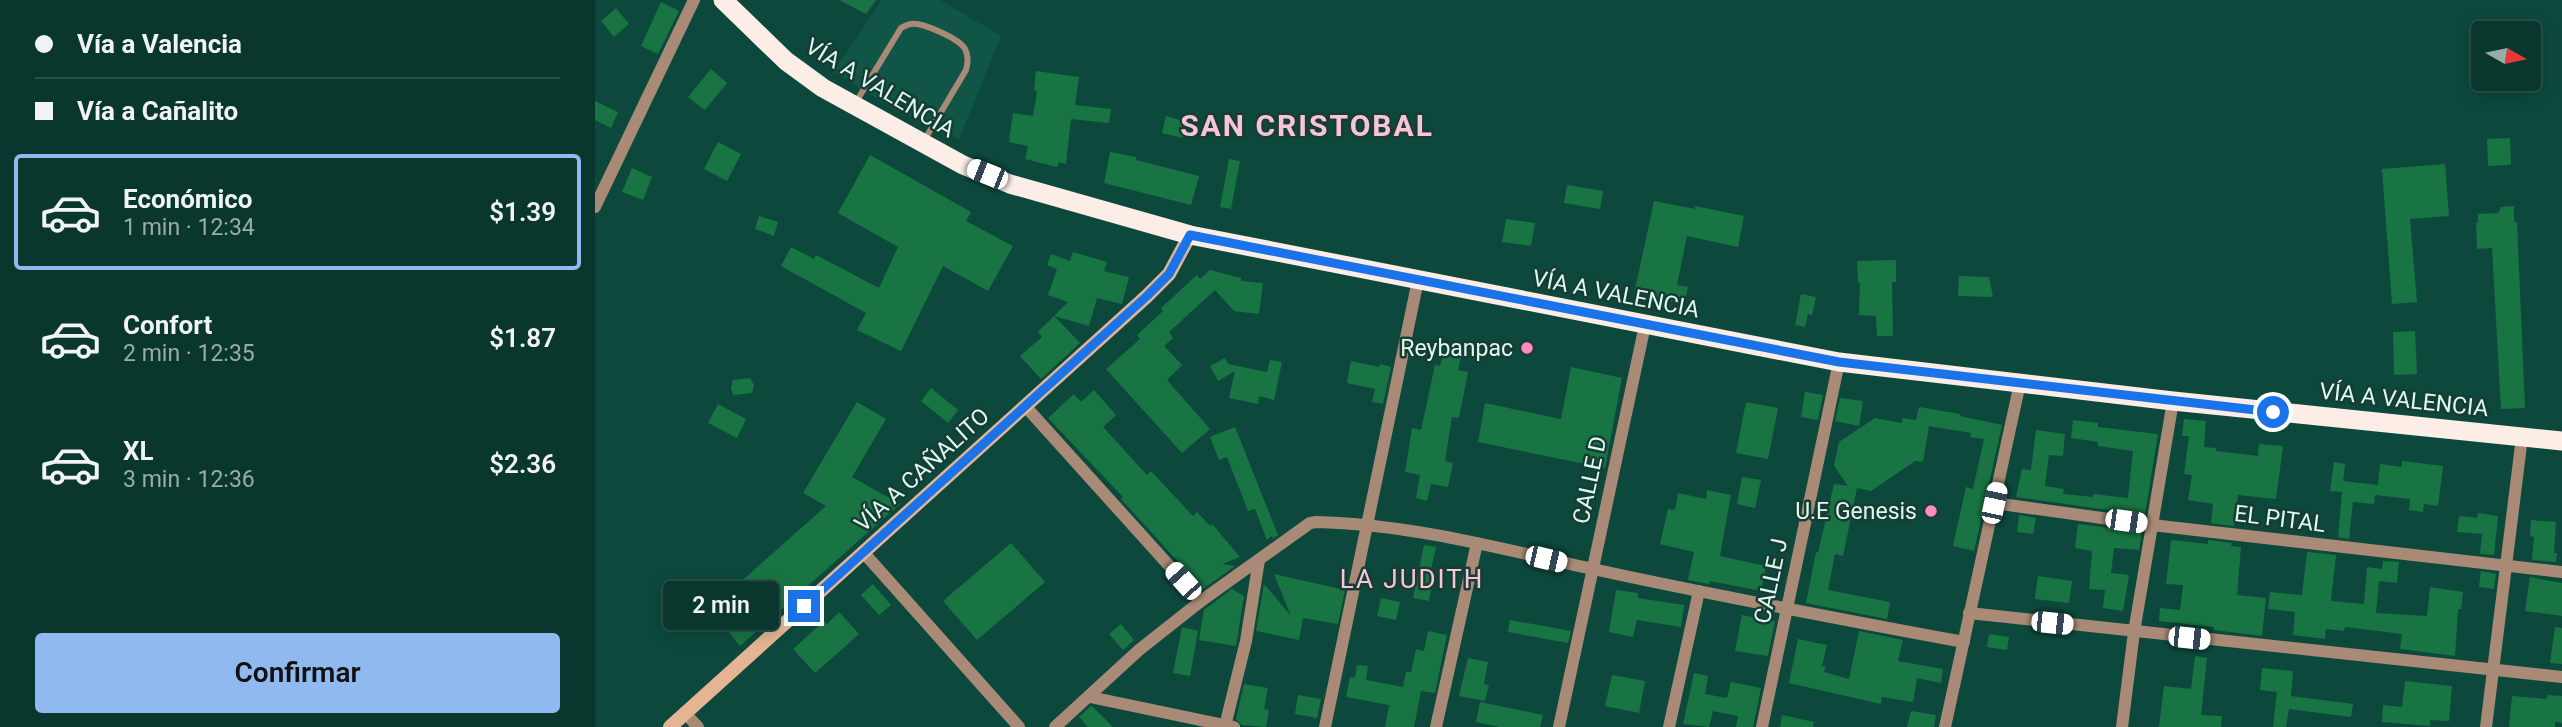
<!DOCTYPE html>
<html lang="es">
<head>
<meta charset="utf-8">
<style>
  body { margin:0; font-family:Roboto,sans-serif; background:#174239; color:#f1f3f6; height:100vh; display:flex; flex-direction:column; font-size:26px; white-space:nowrap }
  * { box-sizing:border-box; margin:0 }
  p { font-size:23px; color:#99acaa }
  .icon { flex:none; width:38px; height:38px; fill:none; stroke:currentColor; stroke-width:2; stroke-linecap:round; stroke-linejoin:round }
  .map { position:relative; flex:1; overflow:hidden }
  .drawer { display:flex; flex-direction:column; background:#09372d; width:595px }
  .drawer>* { flex:none }
  .top-card { display:grid; align-content:center; height:154px; padding:0 35px; background:#09372d }
  .needle { width:46px; rotate:99deg }
  .fabs { position:absolute; left:1876px; top:21px; display:grid; gap:14px }
  .fabs a { display:grid; place-items:center; width:70px; height:70px; border-radius:7px; background:#09372d; box-shadow:0 4px 18px #0003,0 0 0 2px #295149; font-size:35px }
  .end { position:absolute; width:32px; height:32px; margin:-16px; border:9px solid #1a73e8; background:#fff; box-shadow:0 0 0 4px #fff }
  .from { border-radius:50% }
  .bubble { position:absolute; height:49px; border-radius:7px; background:#09372d; box-shadow:0 4px 18px #0003,0 0 0 2px #295149; font-size:23px; font-weight:600; line-height:49px; text-align:center }
  .car { position:absolute; width:21px; height:42px; margin:-21px -10px; border-radius:9px; box-shadow:0 0 5px 2px #0007; background:linear-gradient(#fff 24%,#345 0 40%,#fff 0 76%,#345 0 86%,#fff 0) }
  .top-card b { display:flex; align-items:center; gap:24px; height:66px; font-size:26px }
  .top-card b+b { border-top:2px solid #295149 }
  .top-card i { width:18px; height:18px; background:#f1f3f6 }
  ul { padding:0; list-style:none }
  li { display:flex; align-items:center; gap:21px; height:116px; margin:0 14px 10px; padding:0 21px; border:4px solid transparent; border-radius:7px }
  li div { flex:1 }
  li b { display:block; font-size:26px }
  li em { font-style:normal; font-weight:600 }
  li.on { border-color:#90b9f0 }
  li>.icon { width:63px; height:63px; stroke-width:1.5 }
  .cta { display:flex; gap:14px; margin-top:auto; padding:14px 35px }
  .cta a { flex:1; height:80px; border-radius:7px; background:#90b9f0; color:#111; font-size:28px; font-weight:600; line-height:80px; text-align:center }
  main { display:flex; flex:1; min-height:0 }
  .map>svg:first-child { display:block }
  .built { fill:#115546 }
  .building { fill:#187543 }
  .lines { fill:none; stroke-linecap:round; stroke-linejoin:round }
  .service { stroke:#a98a76; stroke-width:6 }
  .minor { stroke:#a98a76; stroke-width:12 }
  .secondary { stroke:#e5b494; stroke-width:14 }
  .trunk { stroke:#fceee6; stroke-width:19 }
  .route { stroke:#1a73e8; stroke-width:9 }
  .poi-dot { fill:#fe8ebd; stroke:#1a3b33; stroke-width:2.5 }
  .labels { text-anchor:middle; dominant-baseline:central; stroke-width:5; stroke-linejoin:round; paint-order:stroke }
  .street-label { font-size:23px; fill:#d7fdf1; stroke:#1a3b33 }
  .poi-label { font-size:23px; fill:#d7fdf1; stroke:#1a3b33; text-anchor:end }
  .quarter-label { font-size:26px; letter-spacing:2px; fill:#f6c5d7; stroke:#1a3b33 }
  .district-label { font-size:30px; font-weight:bold; letter-spacing:2px; fill:#f6c5d7; stroke:#1a3b33 }
</style>
</head>
<body>
<main>
<section class="drawer">
<div class="top-card">
<b><i class="from"></i>Vía a Valencia</b>
<b><i></i>Vía a Cañalito</b>
</div>
<ul>
<li class="on"><svg class="icon" aria-label="car" viewBox="0 0 24 24"><path d="M5 17H2v-5l4-1 3-4h7l3 4 3 1v5h-3M9 17h6M6 11h13"/><circle cx="7" cy="17" r="2"/><circle cx="17" cy="17" r="2"/></svg><div><b>Económico</b><p>1 min · 12:34</p></div><em>$1.39</em></li>
<li><svg class="icon" aria-label="car" viewBox="0 0 24 24"><path d="M5 17H2v-5l4-1 3-4h7l3 4 3 1v5h-3M9 17h6M6 11h13"/><circle cx="7" cy="17" r="2"/><circle cx="17" cy="17" r="2"/></svg><div><b>Confort</b><p>2 min · 12:35</p></div><em>$1.87</em></li>
<li><svg class="icon" aria-label="car" viewBox="0 0 24 24"><path d="M5 17H2v-5l4-1 3-4h7l3 4 3 1v5h-3M9 17h6M6 11h13"/><circle cx="7" cy="17" r="2"/><circle cx="17" cy="17" r="2"/></svg><div><b>XL</b><p>3 min · 12:36</p></div><em>$2.36</em></li>
</ul>
<div class="cta"><a>Confirmar</a></div>
</section>
<div class="map">
<svg width="1967" height="727" viewBox="0 0 1967 727">
  <rect width="100%" height="100%" fill="#0c493c"/>
  <path class="built" d="M287,0H345L406,36L364,139L306,113L238,72Z"/>
  <g class="building">
    <path d="M244,0H281L271,14Z"/>
    <path d="M66,2L84,11L63,54L46,46Z"/>
    <path d="M21,8L34,24L19,37L6,21Z"/>
    <path d="M116,69L132,83L110,110L93,97Z"/>
    <path d="M441,71L484,77L480,105L516,109L514,123L476,119L471,164L464,162L462,167L430,159L433,146L414,142L418,113L438,116L442,91L439,90Z"/>
    <path d="M0,101L23,112L16,128L0,120Z"/>
    <path d="M571,116L592,122L588,138L567,133Z"/>
    <path d="M1915,138L1916,165L1893,166L1892,139Z"/>
    <path d="M123,142L146,154L132,181L109,169Z"/>
    <path d="M515,152L541,157V160L604,176L596,205L509,183Z"/>
    <path d="M275,155L376,212L371,221L418,246L393,291L348,266L306,351L262,330L271,313L186,266L196,247L219,259L221,255L284,288L303,247L243,213Z"/>
    <path d="M634,159L645,161L636,209L625,207Z"/>
    <path d="M1850,164L1854,216L1815,219L1822,302L1797,304L1787,169Z"/>
    <path d="M37,168L57,177L48,200L27,192Z"/>
    <path d="M972,185L1008,191L1005,209L969,203Z"/>
    <path d="M1059,201L1100,209V206L1149,216L1143,247L1092,236L1082,285L1093,287L1090,300L1079,298L1078,301L1039,294Z"/>
    <path d="M1919,206V222H1922L1930,408L1906,409L1897,248L1882,249L1881,223H1883V214L1903,213L1906,207Z"/>
    <path d="M164,216L183,222L179,236L160,229Z"/>
    <path d="M911,219L940,223L936,246L907,242Z"/>
    <path d="M478,252L512,262L509,271L534,277L527,304L502,298L494,326L459,316L485,343L446,379L425,356L447,337L443,332L473,302L453,295L462,269L452,265L456,254L475,261Z"/>
    <path d="M1301,260V282H1297L1298,336H1282L1281,316L1264,315L1265,283H1263L1262,261Z"/>
    <path d="M615,270L646,278V281L668,283L664,314L639,311L620,290L574,332L578,338L569,346L587,365L572,380L615,429L587,453L511,369L545,339L542,335L568,311L566,308L602,275L605,279Z"/>
    <path d="M1364,276L1394,277L1398,297L1363,296Z"/>
    <path d="M1206,294L1221,297L1217,315L1213,314L1210,327L1200,325Z"/>
    <path d="M1820,331L1822,374L1799,375L1798,332Z"/>
    <path d="M848,354L866,357L863,370L873,372L864,418L857,417L850,461L858,463L853,487L836,484L832,501L821,498L825,475L810,472L817,428L826,430L840,365L845,366Z"/>
    <path d="M630,358L633,364L672,372L675,360L687,362L679,400L664,396L663,404L634,398L640,371L623,381L615,366Z"/>
    <path d="M756,361L784,367L785,364L796,367L788,404L777,402L780,389L752,383Z"/>
    <path d="M976,367L1027,378L1010,468L883,442L890,403L966,419Z"/>
    <path d="M155,378L159,385L157,393L138,395L136,388L138,380Z"/>
    <path d="M336,388L363,410L353,423L326,401Z"/>
    <path d="M499,390L521,415L508,427L552,475L556,471L598,516L602,512L615,526L617,524L645,557L627,564L640,566L608,589L526,499L528,497L453,418L479,394L486,402Z"/>
    <path d="M1210,392L1228,395L1223,420L1206,417Z"/>
    <path d="M1245,398L1268,401L1264,426L1240,421Z"/>
    <path d="M262,402L291,419L257,477L305,504L145,646L132,630L142,621L124,601L231,506L208,493Z"/>
    <path d="M1151,402L1183,408L1173,459L1141,453Z"/>
    <path d="M123,404L151,419L142,438L113,423Z"/>
    <path d="M1324,407L1365,414V416L1407,425L1379,551L1358,546L1371,487L1378,489L1389,439L1375,437L1376,433L1334,426L1328,462L1320,461L1276,491L1262,488L1248,556L1240,554L1233,590L1295,602L1292,619L1211,603L1221,552L1223,553L1239,484L1253,486L1239,466L1244,442L1280,418L1307,423V418L1321,420Z"/>
    <path d="M1589,419L1611,421L1609,447L1621,448V451L1663,456L1664,444L1688,446L1681,499L1643,495L1639,526L1616,523L1618,504L1593,500L1597,475L1589,474L1594,436H1587Z"/>
    <path d="M1478,420L1503,423V427L1563,434L1550,515L1421,497L1427,469L1436,470L1441,430L1470,434L1468,456L1454,455L1450,486L1469,489L1468,494L1498,497V494L1533,498L1538,451L1503,446V442L1476,438Z"/>
    <path d="M640,427L683,535L677,539L678,535L672,540L660,509L653,511L632,457L624,460L615,437Z"/>
    <path d="M1807,461L1848,466L1843,506L1829,504L1828,512L1814,510L1815,499L1780,495L1779,504L1758,502L1754,539L1743,537L1747,492L1735,491L1739,462L1750,464L1748,481L1783,485L1785,464L1807,467Z"/>
    <path d="M1147,477L1166,480L1160,508L1142,504Z"/>
    <path d="M1112,490L1136,495L1125,556L1171,566L1166,591L1115,581L1114,584L1093,580L1099,552L1065,544L1073,509L1080,510L1083,493L1111,499Z"/>
    <path d="M1883,513L1903,516L1899,555L1885,554L1887,534L1862,532L1864,516L1882,518Z"/>
    <path d="M1424,515L1441,518L1438,534L1422,532Z"/>
    <path d="M1936,520L1961,522L1959,553H1962L1961,562L1937,560L1939,537L1935,536Z"/>
    <path d="M1483,524L1547,532L1544,550L1519,548L1516,573L1534,575L1528,611L1508,608L1510,590L1494,589L1497,551L1480,548Z"/>
    <path d="M1576,540L1613,544V540L1637,543L1636,546L1646,547L1642,595L1671,598L1667,636L1619,630V627L1564,621L1565,608L1585,610L1588,585L1571,584Z"/>
    <path d="M416,543L450,582L382,640L348,601Z"/>
    <path d="M829,545L841,547L834,578H838L834,601L818,598Z"/>
    <path d="M1712,552L1741,555L1736,601L1769,604L1772,567L1787,569L1788,561L1804,562L1802,583L1784,581L1781,613L1832,616L1835,587L1868,592L1866,609H1863L1860,656L1805,649L1807,634L1750,627L1749,631L1731,629L1730,639L1698,635L1700,612L1673,609L1675,592L1707,595Z"/>
    <path d="M1886,571L1901,574L1899,589L1884,587Z"/>
    <path d="M679,574L750,590L743,624L708,618L704,640L661,631L669,584L696,616Z"/>
    <path d="M1443,576L1477,581L1474,603L1440,599Z"/>
    <path d="M1935,577L1967,583V616L1930,611Z"/>
    <path d="M278,584L296,605L284,615L266,595Z"/>
    <path d="M637,589L649,596L641,646L604,640L609,610Z"/>
    <path d="M1021,590L1043,593V598L1089,605L1086,627L1042,620L1038,637L1014,632Z"/>
    <path d="M786,598L805,602L801,620L782,616Z"/>
    <path d="M244,612L264,634L220,673L198,649L229,621L232,624Z"/>
    <path d="M1147,615L1180,621L1173,656L1140,651Z"/>
    <path d="M915,620L976,631L973,643L913,632Z"/>
    <path d="M526,624L539,640L528,650L514,634Z"/>
    <path d="M587,627L603,631L595,676L578,673Z"/>
    <path d="M1960,627L1967,628V664L1955,663Z"/>
    <path d="M833,631L852,635L840,693L826,691L819,727H790L794,705L751,697L755,677L760,678L762,665L773,666L771,680L808,687L811,672H816L821,649L829,651Z"/>
    <path d="M1264,631L1308,640L1303,661L1348,669L1346,683L1322,678L1318,702L1287,697L1286,704L1194,683L1203,639L1232,645L1227,666L1231,667L1229,672L1254,679Z"/>
    <path d="M1394,634L1414,637L1412,650L1392,647Z"/>
    <path d="M1600,656L1612,658L1606,715L1627,716L1626,727H1564L1569,686L1596,689Z"/>
    <path d="M873,658L893,662L889,684L894,685L890,701L864,696Z"/>
    <path d="M1667,668L1698,671L1696,696L1758,704L1756,717L1694,709L1691,727H1678L1682,692L1665,690Z"/>
    <path d="M1099,673L1113,676L1110,694L1132,698L1136,682L1166,688L1158,727H1141L1143,716L1118,711L1114,727L1088,724Z"/>
    <path d="M1017,675L1050,681L1044,713L1010,706Z"/>
    <path d="M1810,681L1857,686L1854,721L1835,720V726L1787,722L1788,705L1807,707Z"/>
    <path d="M649,684L673,688L669,709L674,710L671,727L647,725L641,719Z"/>
    <path d="M703,695L726,699L722,718L700,714Z"/>
    <path d="M1952,695L1967,696V723L1960,722V727H1914L1917,696L1952,699Z"/>
    <path d="M885,702L948,715L945,727H905L881,722Z"/>
    <path d="M496,706L498,707L518,727H493L484,717Z"/>
    <path d="M1316,711L1341,715L1339,727H1312Z"/>
    <path d="M1187,715L1219,722L1218,727H1185Z"/>
  </g>
  <g class="lines">
    <path class="service" d="M261,102L306,28C308,27 313,24 316,24C327,22 365,39 370,49C374,56 373,63 371,70L330,139"/>
    <g class="minor">
      <path d="M0,207L99,0"/>
      <path d="M431,407L606,601"/>
      <path d="M1399,503L1557,525L1967,572"/>
      <path d="M269,553L424,727"/>
      <path d="M1374,613L1967,677"/>
      <path d="M495,697L639,727"/>
      <path d="M90,713L103,727"/>
      <path d="M630,726L651,641L664,560"/>
      <path d="M460,727L544,650L606,601L715,523L721,522C815,524 907,549 998,569C1121,596 1245,619 1369,642"/>
      <path d="M730,727L823,280"/>
      <path d="M841,727L882,543"/>
      <path d="M964,727L1050,325"/>
      <path d="M1074,727L1104,591"/>
      <path d="M1167,727L1244,362"/>
      <path d="M1350,727L1425,383"/>
      <path d="M1527,727L1539,632L1578,401"/>
      <path d="M1891,727L1927,437"/>
    </g>
    <path class="secondary" d="M75,727L552,296L574,274L595,235"/>
    <path class="trunk" d="M128,0L191,61L228,88L368,165L415,184L595,235L1244,362L1578,401L1967,441"/>
  </g>
  <g class="lines">
    <path class="route" d="M209,606L552,296L574,274L595,235L1244,362L1678,412"/>
  </g>
  <g class="poi-dot">
    <circle cx="932" cy="348" r="7"/>
    <circle cx="1336" cy="511" r="7"/>
  </g>
  <g class="labels">
    <g class="street-label">
      <text transform="translate(285 88) rotate(31)">VÍA A VALENCIA</text>
      <text transform="translate(1021 294) rotate(11)">VÍA A VALENCIA</text>
      <text transform="translate(1809 400) rotate(6)">VÍA A VALENCIA</text>
      <text transform="translate(327 470) rotate(-42)">VÍA A CAÑALITO</text>
      <text transform="translate(995 480) rotate(-78)">CALLE D</text>
      <text transform="translate(1685 519) rotate(7)">EL PITAL</text>
      <text transform="translate(1176 581) rotate(-78)">CALLE J</text>
    </g>
    <g class="poi-label">
      <text x="918" y="348">Reybanpac</text>
      <text x="1322" y="511">U.E Genesis</text>
    </g>
    <g class="quarter-label">
      <text x="817" y="579">LA JUDITH</text>
    </g>
    <g class="district-label">
      <text x="712" y="125">SAN CRISTOBAL</text>
    </g>
  </g>
</svg>
<div class="fabs">
<a><svg class="needle" viewBox="-14 -14 28 28"><path d="M0-13l5 13h-10z" fill="#e53935"/><path d="M0 13l5-13h-10z" fill="#99acaa"/></svg></a>
</div>
<i class="end from" style="left:1678px;top:412px"></i>
<i class="end" style="left:209px;top:606px"></i>
<div class="bubble" style="left:68px;top:581px;width:116px">2 min</div>
<i class="car" style="left:392px;top:174px;rotate:292deg"></i>
<i class="car" style="left:1399px;top:503px;rotate:12deg"></i>
<i class="car" style="left:1531px;top:521px;rotate:98deg"></i>
<i class="car" style="left:951px;top:559px;rotate:103deg"></i>
<i class="car" style="left:588px;top:581px;rotate:318deg"></i>
<i class="car" style="left:1457px;top:623px;rotate:96deg"></i>
<i class="car" style="left:1594px;top:638px;rotate:96deg"></i>
</div>
</main>
</body>
</html>
